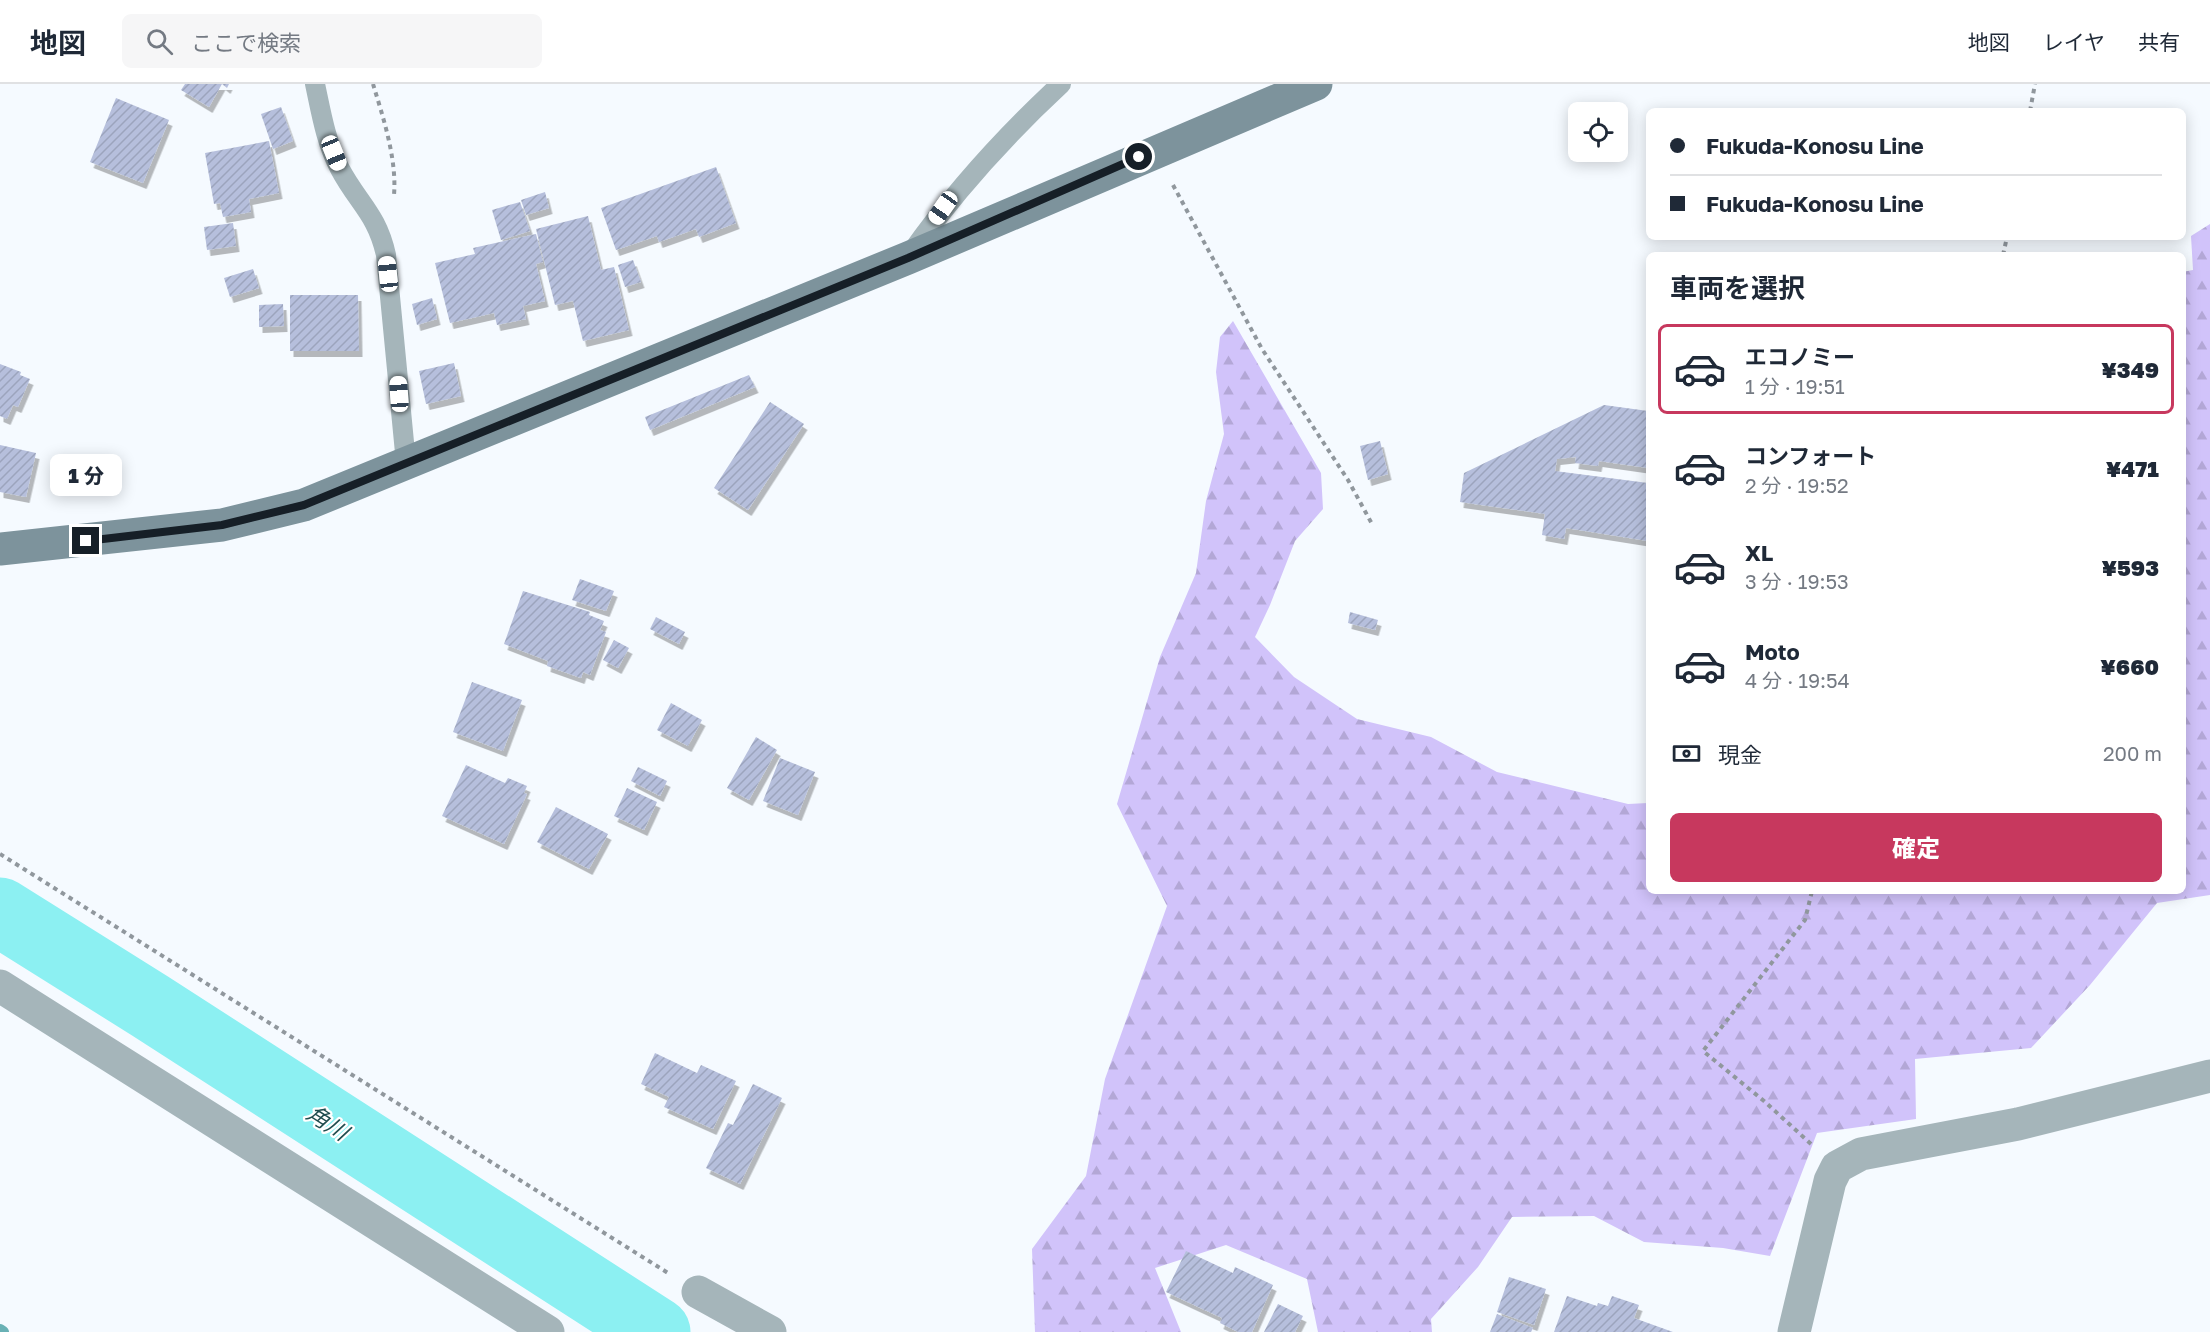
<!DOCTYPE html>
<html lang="ja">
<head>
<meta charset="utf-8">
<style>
  body { margin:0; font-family:"Golos Text","Noto Sans JP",sans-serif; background:#f6f6f7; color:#1f2937; height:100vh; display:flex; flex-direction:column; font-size:22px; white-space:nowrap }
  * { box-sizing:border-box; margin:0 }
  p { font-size:20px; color:#747a83 }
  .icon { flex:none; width:33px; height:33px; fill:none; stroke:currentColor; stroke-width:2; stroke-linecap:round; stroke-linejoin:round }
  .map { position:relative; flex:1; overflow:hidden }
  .panel { position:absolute; left:1646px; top:168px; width:540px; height:642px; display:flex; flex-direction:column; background:#fff; border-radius:9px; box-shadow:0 3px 15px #0003 }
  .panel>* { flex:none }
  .hud { position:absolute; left:1646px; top:24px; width:540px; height:132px; border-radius:9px; box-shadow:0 3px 15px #0003; display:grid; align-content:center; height:132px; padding:0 24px; background:#fff }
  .tools { position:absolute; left:1568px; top:18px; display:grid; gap:12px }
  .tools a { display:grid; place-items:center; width:60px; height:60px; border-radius:9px; background:#fff; box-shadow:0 3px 15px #0003; font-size:30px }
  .end { position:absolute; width:27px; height:27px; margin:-14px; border:8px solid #161f27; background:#fff; box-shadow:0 0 0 3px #fff }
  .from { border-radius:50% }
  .bubble { position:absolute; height:42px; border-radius:9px; background:#fff; box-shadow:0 3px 15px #0003; font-size:20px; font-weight:800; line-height:42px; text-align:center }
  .car { position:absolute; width:18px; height:36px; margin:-18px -9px; border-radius:8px; box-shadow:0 0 4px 2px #0007; background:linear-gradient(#fff 24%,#345 0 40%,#fff 0 76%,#345 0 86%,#fff 0) }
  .hud b { display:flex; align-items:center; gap:21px; height:57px; font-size:22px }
  .hud b+b { border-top:2px solid #e0e1e3 }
  .hud i { width:15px; height:15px; background:#1f2937 }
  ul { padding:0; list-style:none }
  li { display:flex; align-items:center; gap:18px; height:90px; margin:0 12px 9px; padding:0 12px; border:3px solid transparent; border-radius:9px }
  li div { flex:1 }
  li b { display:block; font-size:22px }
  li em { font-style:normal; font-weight:800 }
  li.active { border-color:#c7385e }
  li>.icon { width:54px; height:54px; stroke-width:1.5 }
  h2 { padding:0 24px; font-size:27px; line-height:72px }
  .pay { display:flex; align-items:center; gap:15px; height:66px; padding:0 24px; font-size:22px }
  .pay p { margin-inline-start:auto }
  .button { display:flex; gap:12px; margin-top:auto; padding:12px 24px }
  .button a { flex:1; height:69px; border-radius:9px; background:#c7385e; color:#fff; font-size:24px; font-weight:800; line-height:69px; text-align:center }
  header { display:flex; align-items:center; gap:36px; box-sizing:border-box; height:84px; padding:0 30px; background:#fff; border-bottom:2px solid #e0e1e3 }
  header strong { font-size:28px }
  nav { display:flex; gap:33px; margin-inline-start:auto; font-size:21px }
  .search { width:420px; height:54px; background:#f6f6f7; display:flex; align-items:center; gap:15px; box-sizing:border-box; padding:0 21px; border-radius:9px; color:#747a83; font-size:22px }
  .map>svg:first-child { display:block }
  .forest { fill:url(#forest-firs) }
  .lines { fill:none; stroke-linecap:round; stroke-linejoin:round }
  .stream { stroke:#69b1b5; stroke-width:12 }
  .river { stroke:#8cf0f2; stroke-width:69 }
  .building { fill:url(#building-hatch); filter:url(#shadow) }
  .path { stroke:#90979d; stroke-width:4; stroke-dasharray:4.5 4.5; stroke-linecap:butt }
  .lane { stroke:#a5b5ba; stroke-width:20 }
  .street { stroke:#a5b5ba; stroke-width:33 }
  .secondary { stroke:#7d939c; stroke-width:33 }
  .route { stroke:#161f27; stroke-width:8 }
  .labels { text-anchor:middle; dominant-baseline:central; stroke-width:4.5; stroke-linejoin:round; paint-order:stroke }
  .water-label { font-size:22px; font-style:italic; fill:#204d4f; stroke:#fff }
</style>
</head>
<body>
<header>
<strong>地図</strong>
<div class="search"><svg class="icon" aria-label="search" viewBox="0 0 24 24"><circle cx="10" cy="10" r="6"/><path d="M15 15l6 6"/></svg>ここで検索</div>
<nav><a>地図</a><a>レイヤ</a><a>共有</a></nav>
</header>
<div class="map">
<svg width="2210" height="1248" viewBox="0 0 2210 1248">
  <defs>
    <pattern id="forest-firs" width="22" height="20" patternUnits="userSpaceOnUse" patternTransform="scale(1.5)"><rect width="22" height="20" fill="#d1c3fa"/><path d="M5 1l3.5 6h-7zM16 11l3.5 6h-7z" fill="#b3a7d6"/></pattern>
    <pattern id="building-hatch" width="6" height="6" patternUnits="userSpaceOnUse" patternTransform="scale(1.5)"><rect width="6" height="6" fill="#b6bfdc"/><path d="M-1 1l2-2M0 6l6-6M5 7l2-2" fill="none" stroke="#9ca4bd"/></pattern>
    <filter id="shadow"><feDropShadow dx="3.5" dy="6" stdDeviation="0" flood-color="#0004"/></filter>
  </defs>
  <rect width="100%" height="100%" fill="#f5faff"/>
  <path class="forest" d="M2210,140V811L2157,819L2090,901L2031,964L1915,975L1916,1035L1817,1049L1770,1172L1723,1164L1644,1158L1594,1132L1512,1133L1478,1183L1431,1235L1432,1248H1318L1307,1195L1226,1161L1155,1184L1181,1248H1035L1032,1165L1086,1092L1105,995L1167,822L1117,720L1160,573L1196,489L1206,417L1224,350L1216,288L1220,253L1233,237L1321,389L1323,425L1295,457L1270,521L1255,553L1294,593L1357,635L1431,653L1497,688L1628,720L1648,719V807H2182V188L2193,186L2191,152Z"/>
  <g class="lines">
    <path class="stream" d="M0,1246L3,1248"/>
    <path class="river" d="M0,828L150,922L656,1248"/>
  </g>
  <g class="building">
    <path d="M185,0H229L227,4L222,0L209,23L181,6Z"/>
    <path d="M116,14L169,36L143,99L90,78Z"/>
    <path d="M281,23L293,57L273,65L261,30Z"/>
    <path d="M269,57L279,109L249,115L251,128L223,133L220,119L214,120L205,69Z"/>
    <path d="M716,83L736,139L699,153L696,145L659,158L657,152L616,166L601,124Z"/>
    <path d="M545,108L549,124L526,131L521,116Z"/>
    <path d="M520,118L530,147L501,156L492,126Z"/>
    <path d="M588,132L601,186L614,183L629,246L583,257L573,217L555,221L536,145Z"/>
    <path d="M233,139L236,162L207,166L204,143Z"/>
    <path d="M536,150L543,178L536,180L545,217L523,222L526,235L497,241L494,229L450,239L435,179L475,170L473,164Z"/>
    <path d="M633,176L641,198L625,203L618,181Z"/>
    <path d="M253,185L259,204L230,213L224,194Z"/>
    <path d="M290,211H358L359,267H290Z"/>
    <path d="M432,214L437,235L417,241L412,220Z"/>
    <path d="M283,220L284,242L259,243V221Z"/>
    <path d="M454,279L461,312L426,320L419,287Z"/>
    <path d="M0,280L21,288L20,291L30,295L18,323L13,321L7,335L0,332Z"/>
    <path d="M749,291L755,303L650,346L645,333Z"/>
    <path d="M770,318L804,340L748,426L714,404Z"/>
    <path d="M1604,321L1648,327V384L1599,377L1598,382L1575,379L1576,373L1557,375L1555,387L1648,399V457L1566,444L1564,455L1542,451L1545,430L1460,418L1464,389Z"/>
    <path d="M1380,357L1388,390L1368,396L1360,362Z"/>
    <path d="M0,361L36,369L26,413L0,408Z"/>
    <path d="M580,495L614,507L606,527L572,516Z"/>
    <path d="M523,507L590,528L589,531L604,537L600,546L606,548L590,591L583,588L581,594L547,582L548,577L504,560Z"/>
    <path d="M1350,528L1378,536L1375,546L1348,539Z"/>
    <path d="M656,533L685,548L679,560L650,545Z"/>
    <path d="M614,556L629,564L618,584L603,576Z"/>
    <path d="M472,598L522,616L503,667L453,648Z"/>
    <path d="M671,619L702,636L688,662L657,646Z"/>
    <path d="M756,653L777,666L749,716L727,704Z"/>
    <path d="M780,674L815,688L798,731L763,717Z"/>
    <path d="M466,681L505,699L508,694L527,702L524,709L527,710L504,760L442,732Z"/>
    <path d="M638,683L667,697L660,712L631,697Z"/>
    <path d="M627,704L657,718L644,746L614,732Z"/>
    <path d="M556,723L608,750L589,785L537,758Z"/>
    <path d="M655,969L697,989L701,981L736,997L713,1045L664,1023L669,1013L641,1000Z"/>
    <path d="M753,1000L782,1014L740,1100L706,1084L728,1039L733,1041Z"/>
    <path d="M1186,1167L1233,1189L1235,1183L1273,1201L1252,1248H1238L1220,1239L1222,1234L1166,1208Z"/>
    <path d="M1509,1193L1546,1205L1534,1241L1497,1228Z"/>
    <path d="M1567,1212L1597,1222L1598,1219L1608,1222L1612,1212L1639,1221L1634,1234L1673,1248H1554Z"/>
    <path d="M1278,1220L1303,1232L1295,1248H1264Z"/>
    <path d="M1497,1230L1533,1244L1531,1248H1490Z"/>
  </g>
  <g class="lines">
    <g class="path">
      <path d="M373,0C383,33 397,75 394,111"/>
      <path d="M2030,27L2035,0"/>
      <path d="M1173,101L1262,265L1348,396L1372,440"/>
      <path d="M2003,171L2007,153"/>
      <path d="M0,770L668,1189"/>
      <path d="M1811,1060L1764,1017L1703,967L1805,836L1812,807"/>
    </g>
    <g class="lane">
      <path d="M315,0C321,28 326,59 340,85C358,119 377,130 386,171L406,379"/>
      <path d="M911,169C955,107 1006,51 1061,0"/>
    </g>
    <g class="street">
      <path d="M0,902L548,1248"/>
      <path d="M698,1208L770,1248"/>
      <path d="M1794,1248L1830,1097L1837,1083L1861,1070L2018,1040L2210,992"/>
    </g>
    <path class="secondary" d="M0,465L222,441L304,421L908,174L1316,0"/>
  </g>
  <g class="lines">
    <path class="route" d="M86,457L222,441L304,421L908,174L1139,73"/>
  </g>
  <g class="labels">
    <g class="water-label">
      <text transform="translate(328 1038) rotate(33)">角川</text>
    </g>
  </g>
</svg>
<div class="tools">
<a><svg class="icon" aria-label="locate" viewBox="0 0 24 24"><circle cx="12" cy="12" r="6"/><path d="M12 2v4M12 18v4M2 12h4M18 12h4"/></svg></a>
</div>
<i class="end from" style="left:1139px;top:73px"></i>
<i class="end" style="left:86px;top:457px"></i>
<div class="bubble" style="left:50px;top:370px;width:72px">1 分</div>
<i class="car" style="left:334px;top:69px;rotate:158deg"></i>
<i class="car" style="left:943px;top:124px;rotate:215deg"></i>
<i class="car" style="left:388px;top:190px;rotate:354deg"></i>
<i class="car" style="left:399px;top:310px;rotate:356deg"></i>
<div class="hud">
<b><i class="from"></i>Fukuda-Konosu Line</b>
<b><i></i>Fukuda-Konosu Line</b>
</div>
<section class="panel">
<h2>車両を選択</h2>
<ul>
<li class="active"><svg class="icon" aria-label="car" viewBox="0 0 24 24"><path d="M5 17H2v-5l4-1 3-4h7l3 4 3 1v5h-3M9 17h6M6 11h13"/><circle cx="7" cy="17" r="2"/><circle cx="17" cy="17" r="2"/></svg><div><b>エコノミー</b><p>1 分 · 19:51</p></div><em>¥349</em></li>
<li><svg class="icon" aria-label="car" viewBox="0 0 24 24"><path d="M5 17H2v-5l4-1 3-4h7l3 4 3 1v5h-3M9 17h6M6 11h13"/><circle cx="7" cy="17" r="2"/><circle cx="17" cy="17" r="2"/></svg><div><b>コンフォート</b><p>2 分 · 19:52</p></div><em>¥471</em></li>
<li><svg class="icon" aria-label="car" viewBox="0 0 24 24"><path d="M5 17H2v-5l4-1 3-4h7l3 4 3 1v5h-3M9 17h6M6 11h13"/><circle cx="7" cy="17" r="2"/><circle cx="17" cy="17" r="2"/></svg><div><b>XL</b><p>3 分 · 19:53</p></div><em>¥593</em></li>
<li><svg class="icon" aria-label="car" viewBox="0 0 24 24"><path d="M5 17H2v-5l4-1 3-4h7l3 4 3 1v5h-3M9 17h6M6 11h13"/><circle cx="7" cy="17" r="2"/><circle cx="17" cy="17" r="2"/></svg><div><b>Moto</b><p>4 分 · 19:54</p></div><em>¥660</em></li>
</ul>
<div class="pay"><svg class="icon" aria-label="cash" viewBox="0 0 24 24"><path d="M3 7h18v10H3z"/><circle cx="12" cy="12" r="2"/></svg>現金<p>200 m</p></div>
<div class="button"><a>確定</a></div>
</section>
</div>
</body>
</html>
